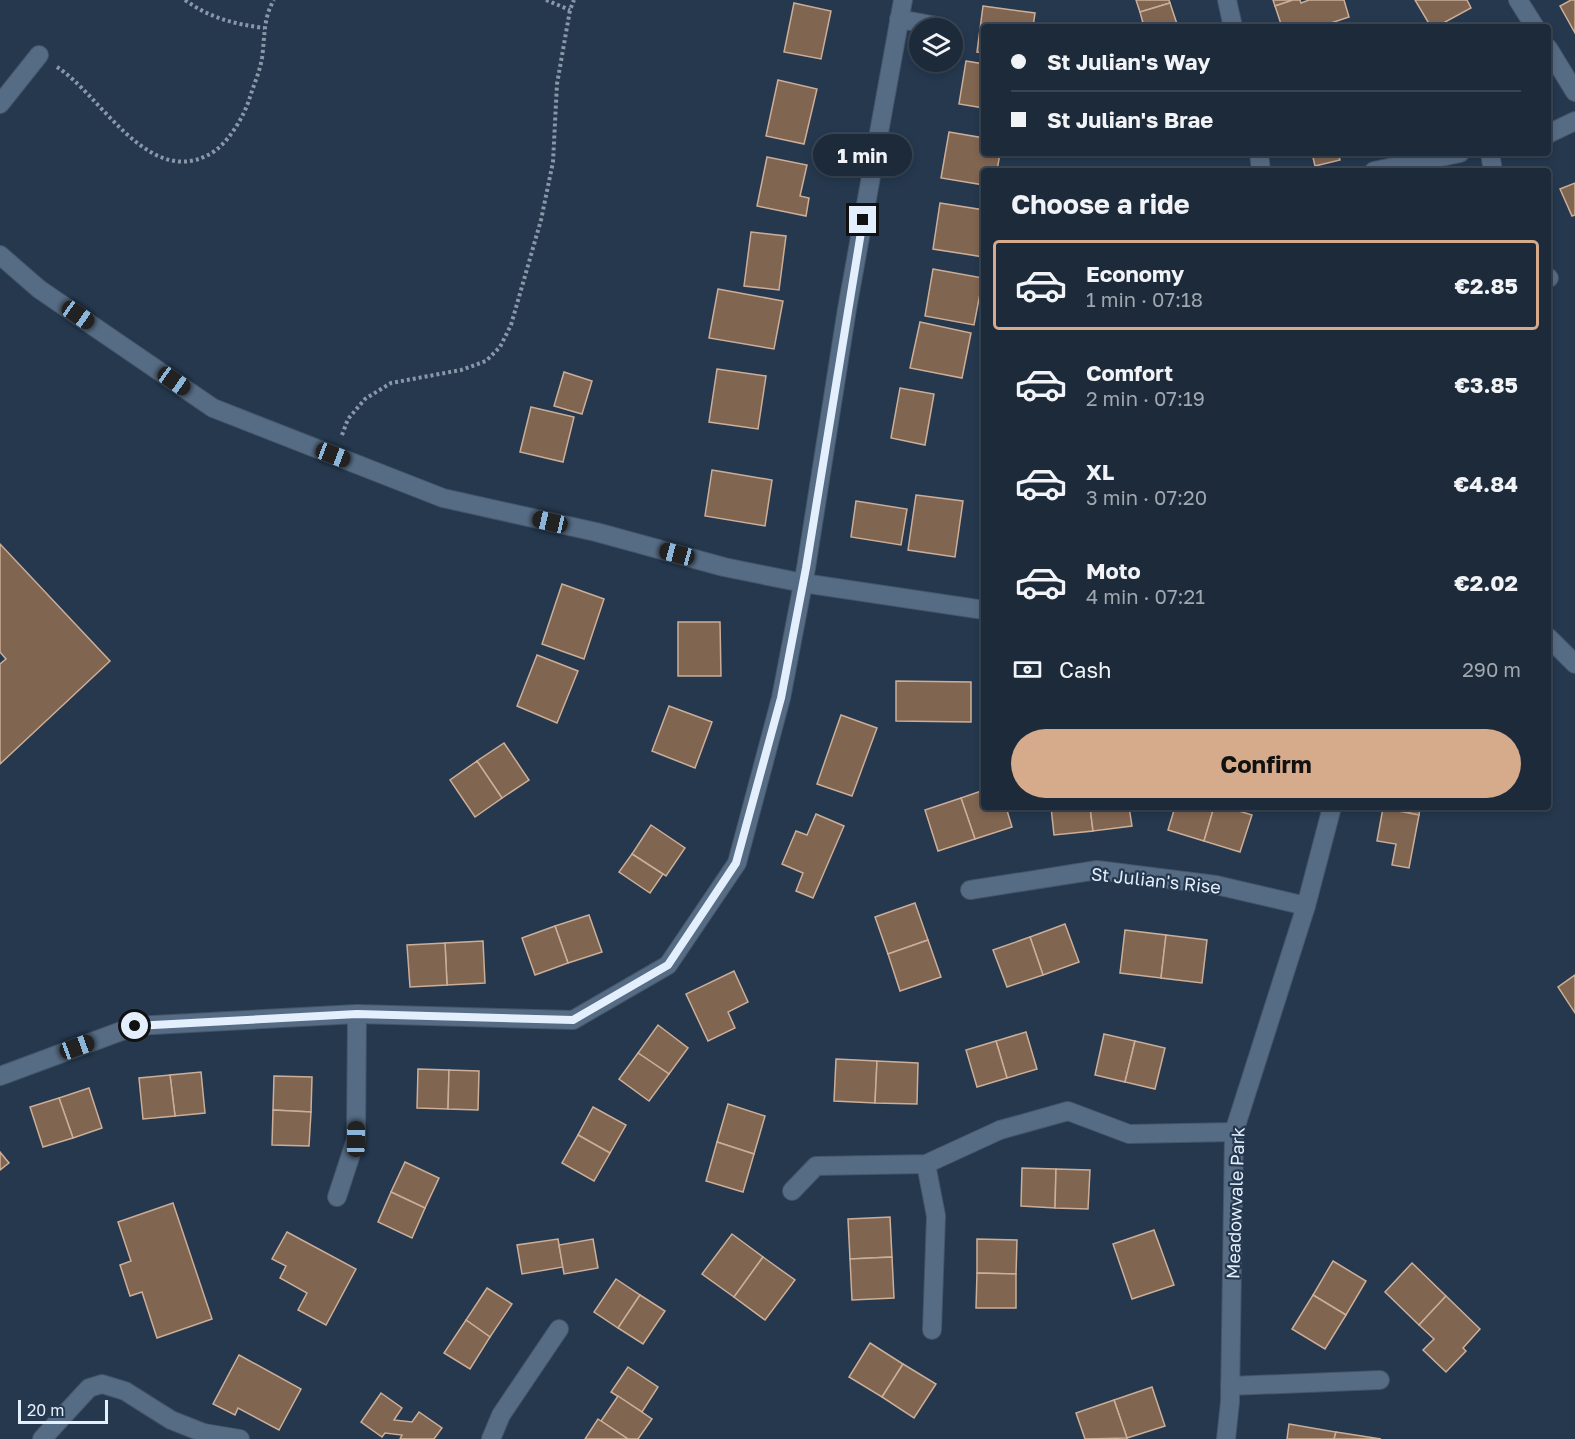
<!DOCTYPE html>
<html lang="en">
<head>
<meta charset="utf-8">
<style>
  body { margin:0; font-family:"Golos Text",sans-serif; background:#293645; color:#f1f3f6; height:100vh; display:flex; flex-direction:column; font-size:22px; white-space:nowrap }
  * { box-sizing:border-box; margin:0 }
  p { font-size:20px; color:#a0a7af }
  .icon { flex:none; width:33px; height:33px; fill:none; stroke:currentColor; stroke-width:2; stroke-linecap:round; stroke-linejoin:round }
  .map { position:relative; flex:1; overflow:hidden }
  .panel { position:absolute; left:981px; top:168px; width:570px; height:642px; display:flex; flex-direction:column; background:#1c2a3a; border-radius:6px; box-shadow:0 3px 9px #0003,0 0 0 2px #3a4654 }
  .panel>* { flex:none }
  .banner { position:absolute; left:981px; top:24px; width:570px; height:132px; border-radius:6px; box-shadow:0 3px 9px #0003,0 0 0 2px #3a4654; display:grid; align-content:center; height:132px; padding:0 30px; background:#1c2a3a }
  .controls { position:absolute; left:909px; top:18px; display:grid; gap:12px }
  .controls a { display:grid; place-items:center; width:54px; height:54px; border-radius:50%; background:#1c2a3a; box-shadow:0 3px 9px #0003,0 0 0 2px #3a4654; font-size:30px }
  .scale { position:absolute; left:18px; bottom:15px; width:90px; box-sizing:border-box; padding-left:6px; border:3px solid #e3effd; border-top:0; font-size:16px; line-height:21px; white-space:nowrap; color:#e3effd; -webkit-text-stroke:4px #25384e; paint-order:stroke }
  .end { position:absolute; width:27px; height:27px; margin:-14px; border:8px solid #e3effd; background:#111; box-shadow:0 0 0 3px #111 }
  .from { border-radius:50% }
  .bubble { position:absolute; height:42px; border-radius:21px; background:#1c2a3a; box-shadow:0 3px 9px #0003,0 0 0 2px #3a4654; font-size:20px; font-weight:700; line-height:42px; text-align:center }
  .car { position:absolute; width:18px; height:36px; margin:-18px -9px; border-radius:8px; box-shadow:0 0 4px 2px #0007; background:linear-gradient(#222 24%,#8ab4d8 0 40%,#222 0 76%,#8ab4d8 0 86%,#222 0) }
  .banner b { display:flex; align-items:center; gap:21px; height:57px; font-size:22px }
  .banner b+b { border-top:2px solid #3a4654 }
  .banner i { width:15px; height:15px; background:#f1f3f6 }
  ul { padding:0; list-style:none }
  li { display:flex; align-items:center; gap:18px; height:90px; margin:0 12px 9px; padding:0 18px; border:3px solid transparent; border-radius:6px }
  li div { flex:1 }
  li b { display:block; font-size:22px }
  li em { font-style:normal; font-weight:700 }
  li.on { border-color:#d6ab8b }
  li>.icon { width:54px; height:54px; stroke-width:1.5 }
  h2 { padding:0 30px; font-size:27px; line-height:72px }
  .pay { display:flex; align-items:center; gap:15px; height:66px; padding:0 30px; font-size:22px }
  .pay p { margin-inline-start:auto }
  .action { display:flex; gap:12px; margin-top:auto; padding:12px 30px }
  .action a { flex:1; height:69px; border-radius:36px; background:#d6ab8b; color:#111; font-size:24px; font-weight:700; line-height:69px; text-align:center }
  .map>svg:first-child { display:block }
  .building { fill:#806551; stroke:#ccae98; stroke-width:1.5 }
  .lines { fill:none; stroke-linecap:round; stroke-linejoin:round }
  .minor-casing { stroke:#445568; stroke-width:20 }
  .path { stroke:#8898a9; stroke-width:4; stroke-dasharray:3 3; stroke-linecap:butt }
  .minor { stroke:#566c84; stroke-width:18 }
  .route { stroke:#e3effd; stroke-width:8 }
  .labels { text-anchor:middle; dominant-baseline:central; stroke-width:4.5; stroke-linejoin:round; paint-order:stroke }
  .street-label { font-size:18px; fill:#e3effd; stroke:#25384e }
</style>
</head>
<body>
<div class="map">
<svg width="1575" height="1439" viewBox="0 0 1575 1439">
  <rect width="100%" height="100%" fill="#25384e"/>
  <g class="building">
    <path d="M1136,0H1169L1170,3L1140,12Z"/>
    <path d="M1273,0H1293L1275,6Z"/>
    <path d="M1293,0H1300L1301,3L1309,0H1344L1349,17L1319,27H1282L1275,6Z"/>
    <path d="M1415,0H1467L1471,8L1436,27H1431Z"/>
    <path d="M1571,0H1575V33L1560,6Z"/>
    <path d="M794,3L831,11L821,59L784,52Z"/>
    <path d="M1170,3L1178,27H1144L1140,12Z"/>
    <path d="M983,6L1035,13L1033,27H984V53L977,52Z"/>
    <path d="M966,61L984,64V108L959,104Z"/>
    <path d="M778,80L817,89L804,144L766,136Z"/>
    <path d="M949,132L984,138V153H1000L997,171H984V185L941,178Z"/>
    <path d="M1312,153H1338L1340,160L1315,166Z"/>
    <path d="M767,157L807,165L800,196L809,198L806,216L757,206Z"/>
    <path d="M1575,183V215L1572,216L1560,189Z"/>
    <path d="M940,203L984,210V257L933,249Z"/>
    <path d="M751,232L786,236L779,290L744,286Z"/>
    <path d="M933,269L983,278L974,325L925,316Z"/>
    <path d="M718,289L783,301L774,349L709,338Z"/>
    <path d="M920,322L971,333L962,378L910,368Z"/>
    <path d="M717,369L766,376L758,429L709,422Z"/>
    <path d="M564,372L592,381L582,414L554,406Z"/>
    <path d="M900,388L934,394L925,445L891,438Z"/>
    <path d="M531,407L574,417L563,462L520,452Z"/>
    <path d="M712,470L772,480L765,526L705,516Z"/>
    <path d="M916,495L963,501L955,557L908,550Z"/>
    <path d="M856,501L907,509L901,545L851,537Z"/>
    <path d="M0,544L110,661L0,764V664L6,659L0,652Z"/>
    <path d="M562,584L604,599L584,659L542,644Z"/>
    <path d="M678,622H720L721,676H678Z"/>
    <path d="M537,655L578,671L557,723L517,706Z"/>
    <path d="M896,681L971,682V722L896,721Z"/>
    <path d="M669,706L712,722L695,768L652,751Z"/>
    <path d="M841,715L877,728L852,796L817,784Z"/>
    <path d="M504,743L529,780L502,798L477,761Z"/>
    <path d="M477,761L502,798L475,817L450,780Z"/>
    <path d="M984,790V807H1006L1012,827L975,839L961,798Z"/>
    <path d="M961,798L975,839L938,851L925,810Z"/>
    <path d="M1051,807H1090L1093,831L1054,835Z"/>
    <path d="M1090,807H1129L1132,826L1093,831Z"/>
    <path d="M1175,807H1214L1204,841L1168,830Z"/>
    <path d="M1214,807H1226L1252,815L1240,852L1204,841Z"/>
    <path d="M1383,807H1420L1419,815Z"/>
    <path d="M1383,808L1419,815L1409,868L1392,865L1396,844L1377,841Z"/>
    <path d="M816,814L844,826L813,898L796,891L803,873L782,864L796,831L807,835Z"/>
    <path d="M651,825L685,848L666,876L632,854Z"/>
    <path d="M632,854L663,874L650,893L619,872Z"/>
    <path d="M915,903L928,940L888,954L875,917Z"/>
    <path d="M589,915L602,952L568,963L555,926Z"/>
    <path d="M1065,924L1079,962L1043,975L1030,937Z"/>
    <path d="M555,926L568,963L535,975L522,938Z"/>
    <path d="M1125,930L1166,935L1161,978L1120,973Z"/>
    <path d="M1166,935L1207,940L1202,983L1161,978Z"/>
    <path d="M1030,937L1043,975L1007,987L993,950Z"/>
    <path d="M928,940L941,977L900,991L888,954Z"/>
    <path d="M483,941L485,983L447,985L445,943Z"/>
    <path d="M445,943L447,985L410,987L407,945Z"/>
    <path d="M734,971L748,1002L728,1012L735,1028L708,1041L686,994Z"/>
    <path d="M1575,975V1013L1558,987Z"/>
    <path d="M658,1025L688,1048L669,1074L638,1053Z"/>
    <path d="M1026,1032L1037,1069L1007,1078L996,1041Z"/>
    <path d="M1104,1034L1135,1041L1125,1082L1095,1075Z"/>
    <path d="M996,1041L1007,1078L977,1087L966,1050Z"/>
    <path d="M1135,1041L1165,1048L1155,1089L1125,1082Z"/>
    <path d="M638,1053L669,1074L649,1101L619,1079Z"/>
    <path d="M836,1059L877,1061L875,1103L834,1101Z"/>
    <path d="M877,1061L918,1063L917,1104L875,1103Z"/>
    <path d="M418,1069L449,1070L448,1109L417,1108Z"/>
    <path d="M449,1070L479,1071L478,1110L448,1109Z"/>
    <path d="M201,1072L205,1113L175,1116L170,1075Z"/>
    <path d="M170,1075L175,1116L143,1119L139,1078Z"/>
    <path d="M274,1076L312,1077L311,1112L273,1110Z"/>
    <path d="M89,1088L102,1128L73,1138L59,1098Z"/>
    <path d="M59,1098L73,1138L43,1147L30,1107Z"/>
    <path d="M728,1104L765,1116L754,1154L717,1142Z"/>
    <path d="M593,1107L626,1125L610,1153L578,1135Z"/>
    <path d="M273,1110L311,1112L309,1146L272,1145Z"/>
    <path d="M578,1135L610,1153L594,1181L562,1163Z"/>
    <path d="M717,1142L754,1154L743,1192L706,1181Z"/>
    <path d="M0,1152L9,1163L0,1170Z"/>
    <path d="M405,1162L439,1178L425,1208L391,1192Z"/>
    <path d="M1022,1168L1056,1169L1055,1208L1021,1206Z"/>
    <path d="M1056,1169L1090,1170L1088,1209L1055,1208Z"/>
    <path d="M391,1192L425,1208L412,1238L378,1222Z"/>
    <path d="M173,1203L212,1319L157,1338L142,1292L130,1296L120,1265L131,1261L118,1222Z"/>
    <path d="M890,1217L892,1257L850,1259L848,1219Z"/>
    <path d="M1154,1230L1174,1285L1132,1299L1113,1244Z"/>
    <path d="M287,1232L356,1269L326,1325L298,1310L307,1293L280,1278L286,1266L272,1259Z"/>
    <path d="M732,1234L763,1257L734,1297L702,1274Z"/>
    <path d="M558,1239L563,1267L522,1274L517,1245Z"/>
    <path d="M593,1239L598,1268L564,1274L559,1245Z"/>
    <path d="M977,1239L1017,1240L1016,1274L977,1273Z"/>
    <path d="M763,1257L795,1280L765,1320L734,1297Z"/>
    <path d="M892,1257L894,1298L852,1300L850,1259Z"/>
    <path d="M1333,1261L1366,1281L1346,1315L1313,1295Z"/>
    <path d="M1412,1263L1446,1296L1419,1325L1385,1292Z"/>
    <path d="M977,1273L1016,1274V1308H976Z"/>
    <path d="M616,1279L640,1295L618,1328L594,1312Z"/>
    <path d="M487,1288L512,1304L490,1337L466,1320Z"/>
    <path d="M640,1295L665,1311L643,1344L618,1328Z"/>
    <path d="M1313,1295L1346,1315L1325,1349L1292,1329Z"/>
    <path d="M1446,1296L1480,1329L1463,1348L1466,1351L1446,1372L1423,1350L1434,1339L1419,1325Z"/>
    <path d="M466,1320L490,1337L470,1369L444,1353Z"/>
    <path d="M870,1343L903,1364L882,1397L849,1377Z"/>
    <path d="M239,1355L301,1389L279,1430L238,1408L235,1415L213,1404Z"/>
    <path d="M903,1364L936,1384L914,1418L882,1397Z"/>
    <path d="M628,1367L658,1387L642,1412L611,1392Z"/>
    <path d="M1152,1387L1165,1426L1127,1438L1114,1400Z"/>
    <path d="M381,1393L402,1408L394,1420L412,1422L419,1412L442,1428L434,1439H400L402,1435L385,1433L382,1437L361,1422Z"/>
    <path d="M618,1396L652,1419L638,1439H628L601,1421Z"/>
    <path d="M1114,1400L1127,1438L1085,1439L1076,1413Z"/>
    <path d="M598,1419L628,1439H585Z"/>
    <path d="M1289,1424L1336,1432L1334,1439H1287Z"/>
    <path d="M1336,1432L1381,1439H1334Z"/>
  </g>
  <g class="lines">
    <defs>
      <g id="minor">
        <path d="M1227,0L1233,27"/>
        <path d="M1518,0L1535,27"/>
        <path d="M899,19L942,27"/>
        <path d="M1548,48L1575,92"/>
        <path d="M0,104L39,55"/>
        <path d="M1548,134L1575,121"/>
        <path d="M1259,153L1261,171"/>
        <path d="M1490,153L1493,171"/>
        <path d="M1374,171L1460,153"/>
        <path d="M0,255L39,289L213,408L443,498L596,532L724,567L803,583L984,610"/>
        <path d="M1548,277L1549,278"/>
        <path d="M1548,637L1575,664"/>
        <path d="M970,890L1097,870L1216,885L1306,906"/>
        <path d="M0,1076L135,1026L357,1014L573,1020L668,965L737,863L781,698L806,568L847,309L903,0"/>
        <path d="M926,1164L936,1216L932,1330"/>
        <path d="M792,1191L816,1166L926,1164L1000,1130L1068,1111L1129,1134L1234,1132"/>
        <path d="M337,1197L356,1139L357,1014"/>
        <path d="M1230,1386L1380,1380"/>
        <path d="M42,1439L89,1388L102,1384L125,1391L171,1420L204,1433L240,1439"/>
        <path d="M491,1439L501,1415L559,1329"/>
        <path d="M1226,1439L1230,1402L1234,1132L1306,906L1332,807"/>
      </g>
    </defs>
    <use href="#minor" class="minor-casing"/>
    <g class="path">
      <path d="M185,0C210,18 234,24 264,28"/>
      <path d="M546,0L570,10"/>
      <path d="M57,67C100,94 147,187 208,155C227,146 244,117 250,97C254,84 260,71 262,58C265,37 263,18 274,0"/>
      <path d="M342,435L348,419L365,399L391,383L461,370L486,361L500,347L511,325L541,220L553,162L557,84L570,10L574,0"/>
    </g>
    <use href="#minor" class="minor"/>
  </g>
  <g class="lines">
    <path class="route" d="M135,1026L357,1014L573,1020L668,965L736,863L781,698L806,568L863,220"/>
  </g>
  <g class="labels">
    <g class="street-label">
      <text transform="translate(1156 880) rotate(6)">St Julian's Rise</text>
      <text transform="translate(1235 1203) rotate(-88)">Meadowvale Park</text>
    </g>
  </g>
</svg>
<div class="controls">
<a><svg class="icon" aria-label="layers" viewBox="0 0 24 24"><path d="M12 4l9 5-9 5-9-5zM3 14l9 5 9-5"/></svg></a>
</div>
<div class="scale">20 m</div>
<i class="end from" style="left:135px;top:1026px"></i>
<i class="end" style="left:863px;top:220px"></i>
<div class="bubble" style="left:813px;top:134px;width:99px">1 min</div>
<i class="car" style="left:78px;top:315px;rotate:125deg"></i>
<i class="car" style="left:174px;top:381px;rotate:125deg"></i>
<i class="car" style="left:333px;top:455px;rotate:111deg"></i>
<i class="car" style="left:550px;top:522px;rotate:283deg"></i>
<i class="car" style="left:677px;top:554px;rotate:285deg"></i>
<i class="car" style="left:77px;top:1047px;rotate:70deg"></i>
<i class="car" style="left:356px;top:1139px;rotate:1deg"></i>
<div class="banner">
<b><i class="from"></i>St Julian's Way</b>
<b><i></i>St Julian's Brae</b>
</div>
<section class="panel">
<h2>Choose a ride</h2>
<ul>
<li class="on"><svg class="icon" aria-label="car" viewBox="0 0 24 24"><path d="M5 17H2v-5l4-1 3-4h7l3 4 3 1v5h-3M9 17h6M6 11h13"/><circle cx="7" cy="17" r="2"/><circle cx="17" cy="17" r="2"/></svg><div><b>Economy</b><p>1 min · 07:18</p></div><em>€2.85</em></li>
<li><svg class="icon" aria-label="car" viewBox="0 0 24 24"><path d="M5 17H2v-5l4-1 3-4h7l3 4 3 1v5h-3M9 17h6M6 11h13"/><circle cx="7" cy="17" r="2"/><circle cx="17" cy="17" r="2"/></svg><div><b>Comfort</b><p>2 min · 07:19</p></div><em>€3.85</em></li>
<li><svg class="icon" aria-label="car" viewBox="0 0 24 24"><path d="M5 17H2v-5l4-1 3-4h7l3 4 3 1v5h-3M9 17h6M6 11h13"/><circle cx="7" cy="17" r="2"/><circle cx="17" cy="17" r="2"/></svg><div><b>XL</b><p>3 min · 07:20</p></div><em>€4.84</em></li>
<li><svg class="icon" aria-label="car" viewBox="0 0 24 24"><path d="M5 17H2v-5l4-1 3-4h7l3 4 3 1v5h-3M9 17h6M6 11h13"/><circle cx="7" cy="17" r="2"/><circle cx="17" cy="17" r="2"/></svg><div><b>Moto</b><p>4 min · 07:21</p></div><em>€2.02</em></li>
</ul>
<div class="pay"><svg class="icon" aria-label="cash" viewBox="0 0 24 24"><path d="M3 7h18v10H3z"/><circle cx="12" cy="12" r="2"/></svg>Cash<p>290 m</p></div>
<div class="action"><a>Confirm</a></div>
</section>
</div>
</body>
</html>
